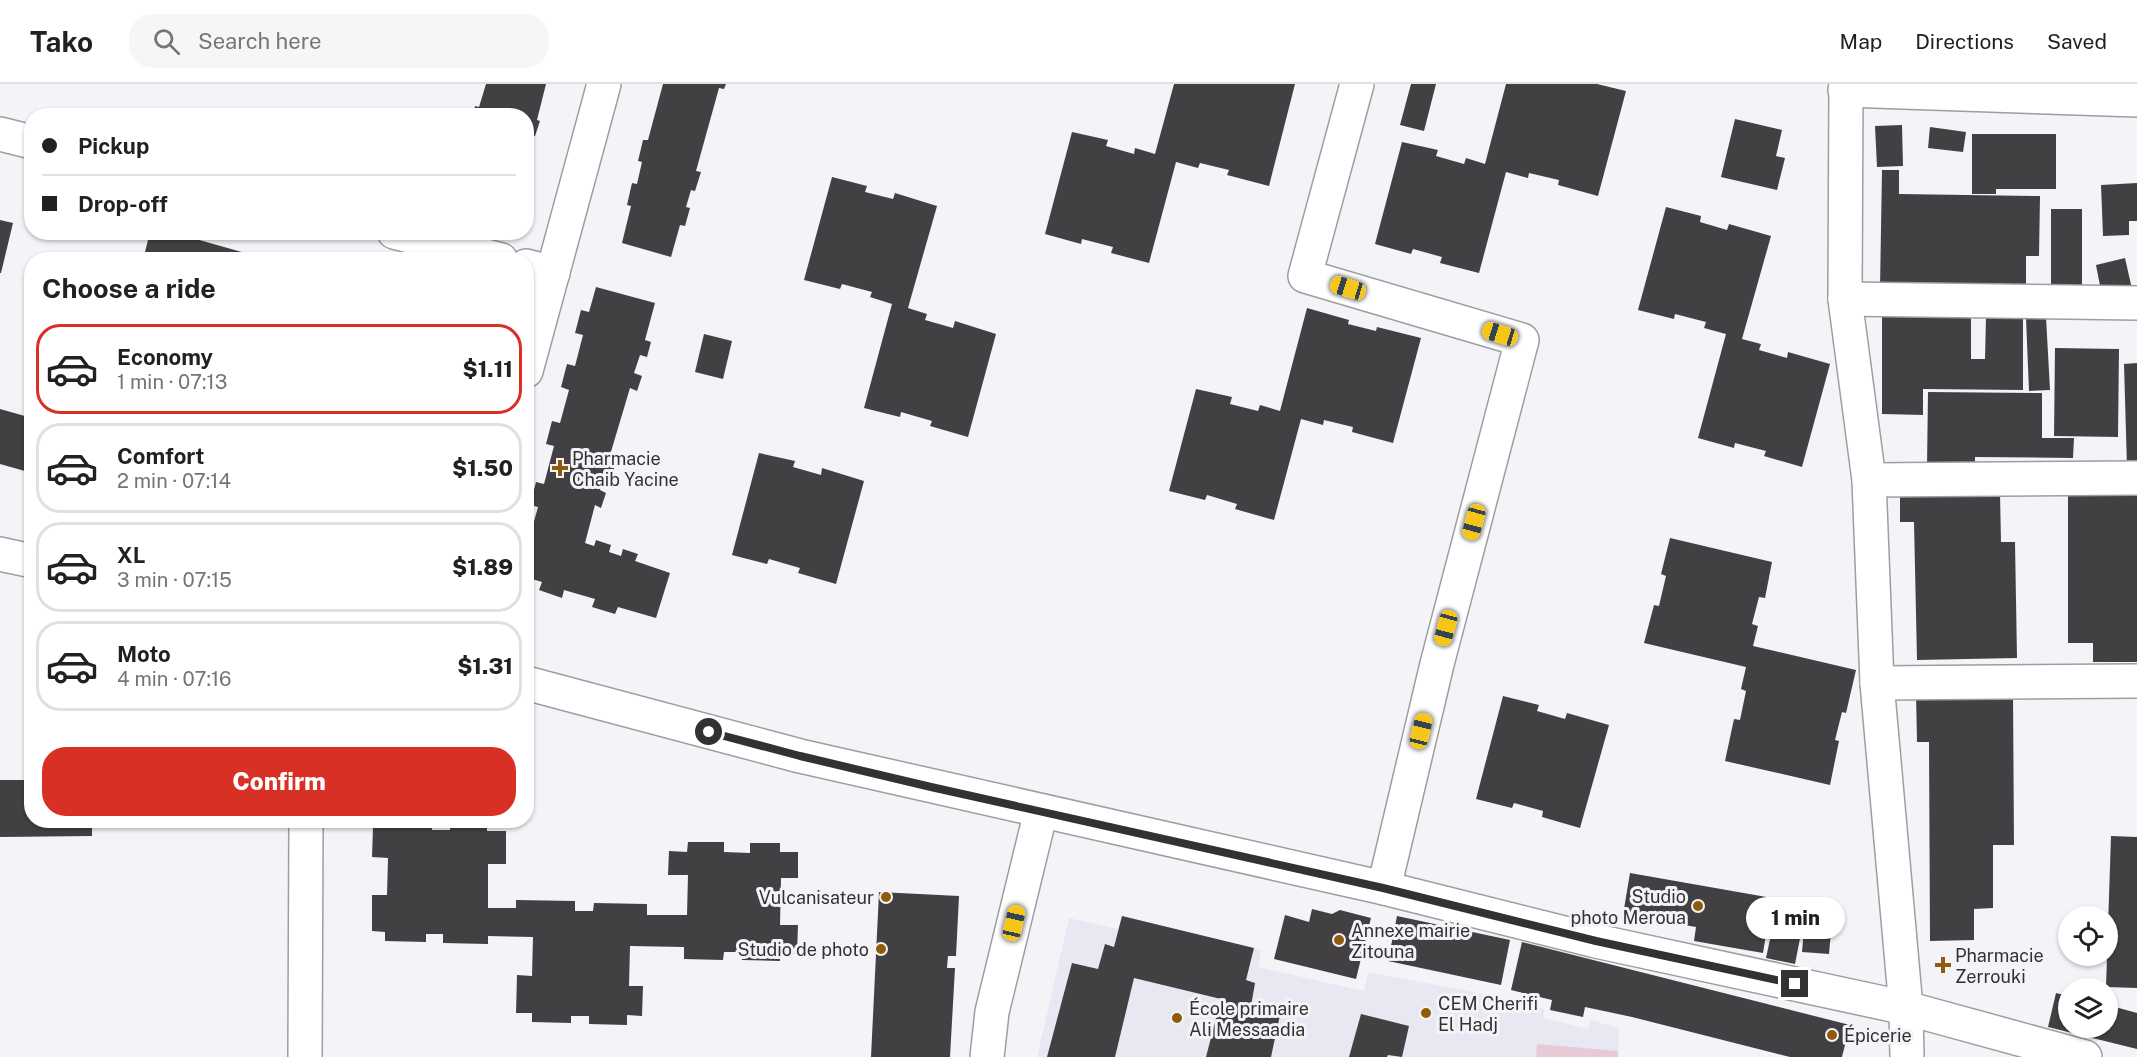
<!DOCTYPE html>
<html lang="en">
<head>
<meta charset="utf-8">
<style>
  body { margin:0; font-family:"Public Sans",sans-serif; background:#f6f6f6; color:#202124; height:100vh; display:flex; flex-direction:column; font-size:22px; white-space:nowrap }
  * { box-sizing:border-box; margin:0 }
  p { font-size:20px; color:#757577 }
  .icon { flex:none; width:33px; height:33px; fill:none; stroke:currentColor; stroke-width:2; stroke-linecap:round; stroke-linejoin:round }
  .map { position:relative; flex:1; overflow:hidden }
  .panel { position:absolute; left:24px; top:168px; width:510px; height:576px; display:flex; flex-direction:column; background:#fff; border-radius:24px; box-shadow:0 2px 4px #0004 }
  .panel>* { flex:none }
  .banner { position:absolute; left:24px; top:24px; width:510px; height:132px; border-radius:24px; box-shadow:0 2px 4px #0004; display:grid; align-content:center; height:132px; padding:0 18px; background:#fff }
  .tools { position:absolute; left:2058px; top:822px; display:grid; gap:12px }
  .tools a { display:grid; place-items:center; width:60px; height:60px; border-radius:50%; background:#fff; box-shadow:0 2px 4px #0004; font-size:30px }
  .end { position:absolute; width:27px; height:27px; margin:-14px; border:8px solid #323233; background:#fff; box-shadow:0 0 0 3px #fff }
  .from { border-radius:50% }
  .bubble { position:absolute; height:42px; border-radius:21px; background:#fff; box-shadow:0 2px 4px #0004; font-size:20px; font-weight:800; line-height:42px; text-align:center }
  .car { position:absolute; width:18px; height:36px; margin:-18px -9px; border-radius:8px; box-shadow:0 0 4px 2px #0007; background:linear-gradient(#f5c518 24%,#345 0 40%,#f5c518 0 76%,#345 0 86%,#f5c518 0) }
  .banner b { display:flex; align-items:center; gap:21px; height:57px; font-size:22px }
  .banner b+b { border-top:2px solid #e0e0e0 }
  .banner i { width:15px; height:15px; background:#202124 }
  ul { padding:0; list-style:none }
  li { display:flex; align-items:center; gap:18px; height:90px; margin:0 12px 9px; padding:0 6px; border:3px solid #e0e0e0; border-radius:24px }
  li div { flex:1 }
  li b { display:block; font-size:22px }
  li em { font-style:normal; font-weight:800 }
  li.current { border-color:#d93025 }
  li>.icon { width:54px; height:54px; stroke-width:1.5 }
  h2 { padding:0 18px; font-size:27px; line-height:72px }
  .action { display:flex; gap:12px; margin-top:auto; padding:12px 18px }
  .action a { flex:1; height:69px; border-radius:24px; background:#d93025; color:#fff; font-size:24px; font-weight:800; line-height:69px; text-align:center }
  header { display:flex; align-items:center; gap:36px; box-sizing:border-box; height:84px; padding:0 30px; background:#fff; border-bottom:2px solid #e0e0e0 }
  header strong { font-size:28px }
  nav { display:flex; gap:33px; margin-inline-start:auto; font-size:21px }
  .search { width:420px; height:54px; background:#f6f6f6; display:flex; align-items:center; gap:15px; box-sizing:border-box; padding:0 21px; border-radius:24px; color:#757577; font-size:22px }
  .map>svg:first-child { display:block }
  .built { fill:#e8e8f3 }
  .green { fill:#e7c9d8 }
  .building { fill:#424043 }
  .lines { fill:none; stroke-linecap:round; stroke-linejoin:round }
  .minor-casing { stroke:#9e9ea2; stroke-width:36 }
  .tertiary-casing { stroke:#9e9ea2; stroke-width:36 }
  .minor { stroke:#fff; stroke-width:33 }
  .tertiary { stroke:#fff; stroke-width:33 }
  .route { stroke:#323233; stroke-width:8 }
  .poi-dot { fill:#8f5c0b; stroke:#f4f4f8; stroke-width:2 }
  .labels { text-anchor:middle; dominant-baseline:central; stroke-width:6; stroke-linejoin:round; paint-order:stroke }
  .poi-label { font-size:18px; fill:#323233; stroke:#f4f4f8; text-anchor:start }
</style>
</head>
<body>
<header>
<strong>Tako</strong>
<div class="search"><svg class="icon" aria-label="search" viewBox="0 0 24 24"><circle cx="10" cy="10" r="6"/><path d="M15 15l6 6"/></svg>Search here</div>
<nav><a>Map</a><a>Directions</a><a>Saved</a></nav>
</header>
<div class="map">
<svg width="2137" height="973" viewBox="0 0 2137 973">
  <rect width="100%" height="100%" fill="#f4f4f8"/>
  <path class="built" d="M1122,832L1261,866L1258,883L1364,907L1368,888L1505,914L1544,925V934L1588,945L1590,936L1619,944L1618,973H1037L1069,834L1118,845Z"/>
  <path class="green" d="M1537,960L1618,967V973H1536Z"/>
  <g class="building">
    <path d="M486,0H546L537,36L540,37L535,52L532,51L527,66L526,32H473L475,22L479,23Z"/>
    <path d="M663,0H726L724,5L719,4L696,87L701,88L695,107L691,106L686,123L690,124L685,142L680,141L671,173L622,159L631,122L627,121L632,99L637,100L642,78L638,77L643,56H648Z"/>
    <path d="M1174,0H1295L1269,102L1227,91L1229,86L1200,79L1198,84L1176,78L1149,179L1111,169L1113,163L1082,155L1081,160L1045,150L1072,48L1108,56L1106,62L1134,70L1135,64L1155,70Z"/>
    <path d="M1411,0H1436L1424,47L1400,41Z"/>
    <path d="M1506,0H1597L1626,7L1598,112L1558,101L1559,96L1529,89L1528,94L1506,88L1479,189L1440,179L1442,173L1413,165L1411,170L1375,160L1402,58L1438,66L1436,72L1464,80L1466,74L1485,80Z"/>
    <path d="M1735,35L1782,46L1776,72L1785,74L1777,106L1721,93Z"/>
    <path d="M1902,41L1903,82L1877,83L1875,42Z"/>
    <path d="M1930,43L1966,48L1963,68L1928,64Z"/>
    <path d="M1972,50H2056V105H1996V110H1972Z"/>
    <path d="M1882,86H1899V110L2040,112L2039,172H2026V206L1880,204Z"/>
    <path d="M832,93L867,102L865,108L893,115L895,109L937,122L908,224L927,230L925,236L953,244L955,237L996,250L968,353L930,342L932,337L901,328L900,333L864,324L892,220L870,213L872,208L842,200L840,205L804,196Z"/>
    <path d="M2137,99V137H2129V151L2103,152L2101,101Z"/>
    <path d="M1666,123L1701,132L1700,138L1727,146L1729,140L1771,152L1742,255L1761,260L1759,266L1787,274L1788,268L1830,280L1802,383L1764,372L1766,367L1735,359L1734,364L1698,354L1726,250L1704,244L1706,238L1675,230L1674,235L1638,226Z"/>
    <rect x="2051" y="125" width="31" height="85"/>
    <path d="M0,136L13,139L1,189H0Z"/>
    <path d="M150,148H171L263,174V176H143Z"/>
    <path d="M2125,174L2132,205L2102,212L2096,181Z"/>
    <path d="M596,203L655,219L645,256L651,258L647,273L640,271L634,289L642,292L637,307L630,304L610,371L617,373L613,388L606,386L600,406L606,409L601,424L595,421L585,459L594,462L596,456L611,461L609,468L621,472L623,465L638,470L635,477L670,489L656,534L618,523L615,530L592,523L595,515L564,506L562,514L539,506L542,498L532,495L526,489V466L538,423L530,421L536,398L544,400L554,362L546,360L552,337L560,339L569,306L561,303L567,280L575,282L583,251L575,249L581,226L589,228Z"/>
    <path d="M1307,224L1349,236L1348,240L1376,247L1377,243L1421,254L1393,359L1352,348L1353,343L1324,336L1323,341L1301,335L1274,436L1235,425L1237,420L1207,411L1205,416L1169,407L1196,305L1232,313L1230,320L1258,327L1260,321L1280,327Z"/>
    <path d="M1882,231L1971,232V275H1985L1986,233H2023V306L1923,305V331L1882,330Z"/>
    <path d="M2046,233L2050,306L2029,307L2026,234Z"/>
    <path d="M704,250L732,257L723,295L695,288Z"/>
    <path d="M2055,264L2119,265L2118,353L2054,352Z"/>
    <path d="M2137,279V384H2127L2124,280Z"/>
    <path d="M1928,308L2042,309V354H2074L2073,374L1975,373V384L1927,383Z"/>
    <path d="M0,325L32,334V389L0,380Z"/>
    <path d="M759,369L795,377L793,383L821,391L822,384L864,397L836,500L798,489L800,484L769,475L767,480L732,471Z"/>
    <path d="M2000,410L2001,458H2015L2017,574L1917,576L1914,438H1900V413Z"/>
    <path d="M2068,412H2137V578H2093V559H2068Z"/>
    <path d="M1670,454L1772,478L1765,514L1759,513L1752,540L1758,542L1753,562L1856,586L1846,629L1842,628L1835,656L1839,657L1830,701L1725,677L1734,635L1740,636L1746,607L1741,605L1746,583L1644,559L1654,521L1659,522L1666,492L1661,490Z"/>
    <path d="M2013,608L2014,761H1993V824L1974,825V856L1930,857L1929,658H1917L1916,609Z"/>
    <path d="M1503,612L1539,621L1537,627L1565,635L1567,629L1609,641L1580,744L1542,733L1543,727L1514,719L1512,724L1476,715Z"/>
    <path d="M0,696H32V736H92V752L0,753Z"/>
    <path d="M392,736H433L432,746H450V737L487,738V747H506V780H488V824H516V816L575,817V827H593L594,819L647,820V831H687L688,791H668L669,767L687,768L688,758H724V768L750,769V759H780V768H798V794H781L780,841H798L797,870L780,869V877L742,876V868H724L723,876L684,875V863L630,862L629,902H643L642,932L627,931V941L589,940V932H571V939L532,938V929H516L517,891L532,892L533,853L488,852V860L443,859V850H426V858L385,857V848L372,847V811H387L388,774L372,773L373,743H392Z"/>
    <path d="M2111,752L2137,753V904L2106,903Z"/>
    <path d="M1630,789L1772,814L1763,869L1694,857L1696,843L1623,831Z"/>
    <path d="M879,808L959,812L956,872H948L947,884H955L950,973H871Z"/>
    <path d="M1777,823L1805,829L1795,880L1766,874Z"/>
    <path d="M1312,825L1332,830L1340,826L1371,834L1356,895L1274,875L1285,831L1309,838Z"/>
    <path d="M1122,832L1254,864L1246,896L1255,899L1251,922L1280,931L1271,973H1206L1221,915L1134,894L1115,973H1047L1072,879L1098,885L1105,860L1114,863Z"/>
    <path d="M1397,832L1510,856L1501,901L1388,877Z"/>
    <path d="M1805,834L1832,836L1829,870L1802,868Z"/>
    <path d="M1522,858L1850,941L1842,973H1790L1632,933L1585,923L1583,933L1550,926L1552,916L1511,906Z"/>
    <path d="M2056,909L2068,912V944H2108V921L2137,929V965L2048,943Z"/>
    <path d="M1361,930L1409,942L1402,973L1388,971L1387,973H1349Z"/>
  </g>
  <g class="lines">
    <defs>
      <g id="minor">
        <path d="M1357,0L1305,192L1522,256L1437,580L1384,804"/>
        <path d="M1846,0L1845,215L1869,396L1877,599L1906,924"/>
        <path d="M1845,6L2137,16"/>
        <path d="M0,50L32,58"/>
        <path d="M394,148L501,176"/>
        <path d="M526,182L553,189"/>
        <path d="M1845,215L2137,219"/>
        <path d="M526,287L604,0"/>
        <path d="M1869,396L2137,394"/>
        <path d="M1877,599L2137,597"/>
        <path d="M305,973L306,736"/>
        <path d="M987,973L992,928L1041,727"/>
      </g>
      <g id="tertiary">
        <path d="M0,470L32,477"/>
        <path d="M526,599L800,672L1384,804L1596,857L1906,924L2085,973"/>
        <path d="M1906,924L1907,973"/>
      </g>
    </defs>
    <use href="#minor" class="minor-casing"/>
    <use href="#tertiary" class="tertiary-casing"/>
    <use href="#minor" class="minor"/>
    <use href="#tertiary" class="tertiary"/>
  </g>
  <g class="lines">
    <path class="route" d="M709,648L800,672L931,703L1383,804L1596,857L1795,900"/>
  </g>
  <g class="poi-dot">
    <path d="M557 375h6v6h6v6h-6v6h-6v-6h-6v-6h6z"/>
    <circle cx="886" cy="813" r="6"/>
    <circle cx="1698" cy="822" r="6"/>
    <circle cx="1339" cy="856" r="6"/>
    <circle cx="881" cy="865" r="6"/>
    <path d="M1940 872h6v6h6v6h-6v6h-6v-6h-6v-6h6z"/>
    <circle cx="1426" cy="929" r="6"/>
    <circle cx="1177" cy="934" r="6"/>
    <circle cx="1832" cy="951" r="6"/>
  </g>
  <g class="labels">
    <g class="poi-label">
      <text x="572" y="374">Pharmacie<tspan x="572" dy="21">Chaib Yacine</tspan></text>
      <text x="1686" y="812" text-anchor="end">Studio<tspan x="1686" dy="21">photo Meroua</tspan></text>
      <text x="874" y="813" text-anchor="end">Vulcanisateur</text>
      <text x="1351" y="846">Annexe mairie<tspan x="1351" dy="21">Zitouna</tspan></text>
      <text x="869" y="865" text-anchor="end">Studio de photo</text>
      <text x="1955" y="871">Pharmacie<tspan x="1955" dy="21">Zerrouki</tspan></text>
      <text x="1438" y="919">CEM Cherifi<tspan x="1438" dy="21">El Hadj</tspan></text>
      <text x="1189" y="924">École primaire<tspan x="1189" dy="21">Ali Messaadia</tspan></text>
      <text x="1844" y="951">Épicerie</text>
    </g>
  </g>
</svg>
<div class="tools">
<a><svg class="icon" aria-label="locate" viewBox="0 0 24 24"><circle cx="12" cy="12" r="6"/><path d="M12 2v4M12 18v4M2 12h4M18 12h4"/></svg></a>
<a><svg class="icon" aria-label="layers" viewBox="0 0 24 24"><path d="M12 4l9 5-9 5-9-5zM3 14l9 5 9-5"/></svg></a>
</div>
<i class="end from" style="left:709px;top:648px"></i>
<i class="end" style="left:1795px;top:900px"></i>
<div class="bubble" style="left:1746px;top:813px;width:99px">1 min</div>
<i class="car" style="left:1348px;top:204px;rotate:287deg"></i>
<i class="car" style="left:1500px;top:250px;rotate:287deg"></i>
<i class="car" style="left:1474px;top:438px;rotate:195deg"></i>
<i class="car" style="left:1446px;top:544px;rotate:195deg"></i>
<i class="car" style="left:1421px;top:647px;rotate:14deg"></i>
<i class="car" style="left:1014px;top:839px;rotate:13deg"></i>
<div class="banner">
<b><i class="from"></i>Pickup</b>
<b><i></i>Drop-off</b>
</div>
<section class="panel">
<h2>Choose a ride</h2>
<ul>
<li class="current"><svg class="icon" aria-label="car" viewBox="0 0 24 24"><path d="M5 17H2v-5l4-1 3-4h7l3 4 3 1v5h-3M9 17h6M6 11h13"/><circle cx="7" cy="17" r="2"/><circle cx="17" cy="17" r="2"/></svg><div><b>Economy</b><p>1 min · 07:13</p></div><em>$1.11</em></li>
<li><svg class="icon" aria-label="car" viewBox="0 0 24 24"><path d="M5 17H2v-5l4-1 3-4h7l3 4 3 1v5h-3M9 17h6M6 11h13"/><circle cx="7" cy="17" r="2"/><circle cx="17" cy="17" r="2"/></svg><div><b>Comfort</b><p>2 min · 07:14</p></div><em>$1.50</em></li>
<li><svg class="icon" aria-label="car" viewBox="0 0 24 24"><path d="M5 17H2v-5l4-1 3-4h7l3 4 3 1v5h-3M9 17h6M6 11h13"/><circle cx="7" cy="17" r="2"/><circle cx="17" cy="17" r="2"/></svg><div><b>XL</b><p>3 min · 07:15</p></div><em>$1.89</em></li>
<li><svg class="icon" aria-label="car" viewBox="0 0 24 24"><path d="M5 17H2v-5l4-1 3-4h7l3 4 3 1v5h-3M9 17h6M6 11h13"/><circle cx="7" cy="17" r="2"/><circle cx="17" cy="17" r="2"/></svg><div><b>Moto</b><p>4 min · 07:16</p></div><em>$1.31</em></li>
</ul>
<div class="action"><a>Confirm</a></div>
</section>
</div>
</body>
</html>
